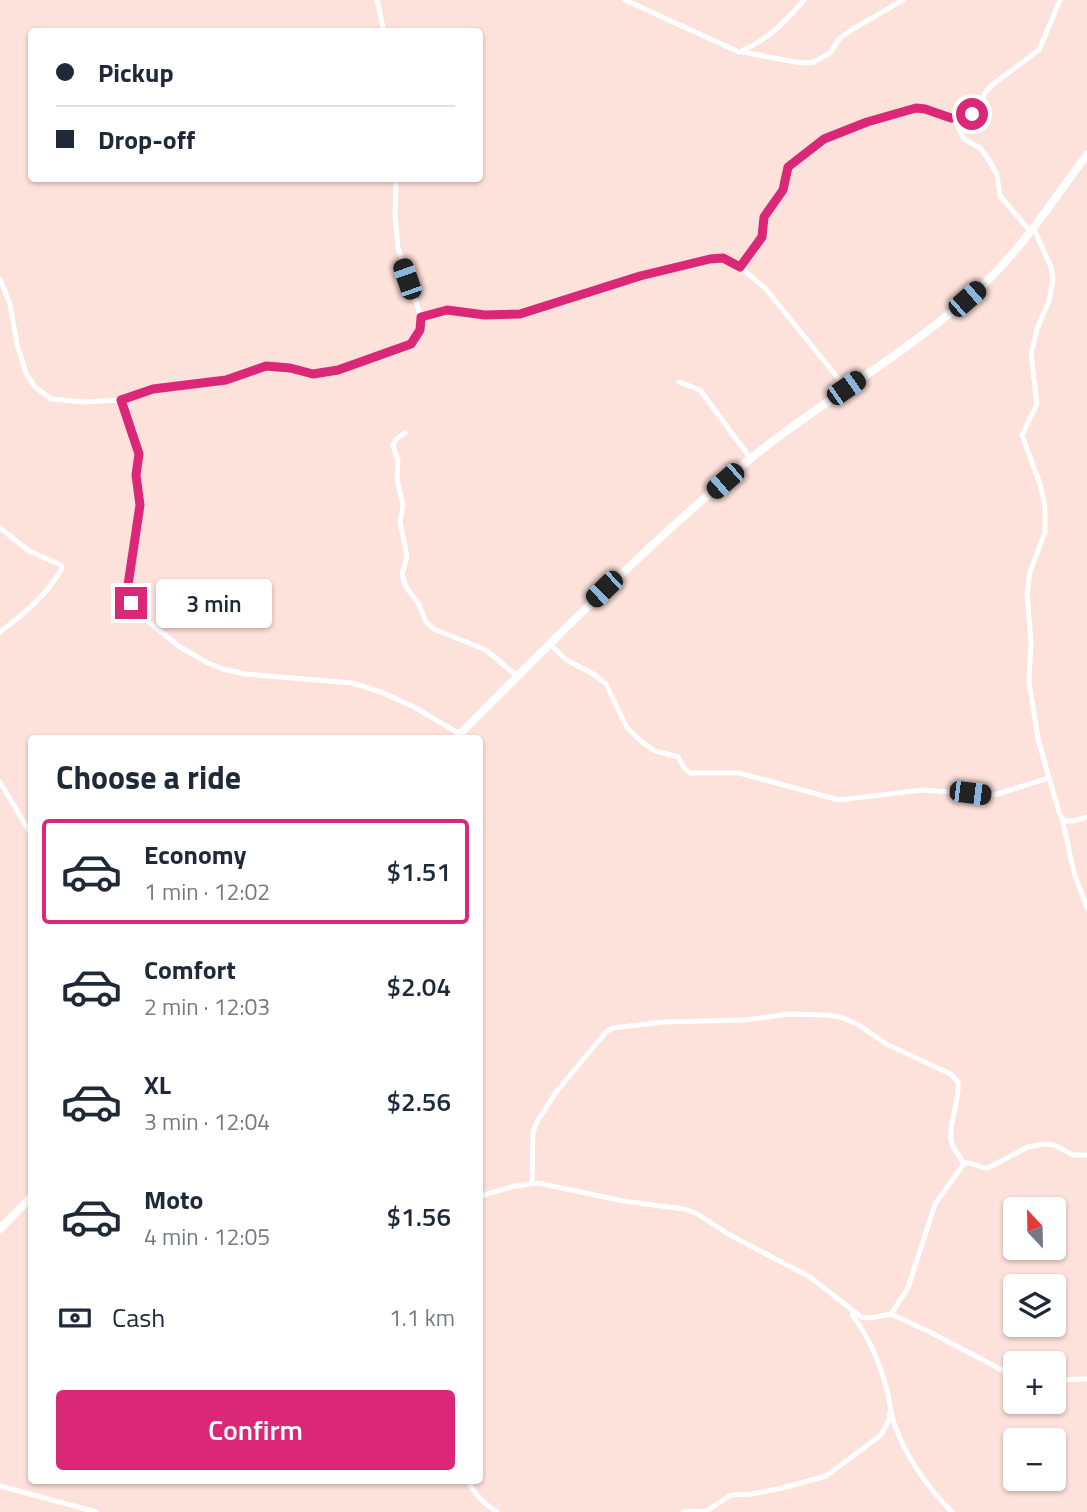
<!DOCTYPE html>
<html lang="en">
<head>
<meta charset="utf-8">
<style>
  body { margin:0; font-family:"Titillium Web",sans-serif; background:#f2f2f3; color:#1f2937; height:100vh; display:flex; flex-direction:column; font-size:26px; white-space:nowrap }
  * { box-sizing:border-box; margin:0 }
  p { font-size:23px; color:#747a83 }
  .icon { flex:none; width:38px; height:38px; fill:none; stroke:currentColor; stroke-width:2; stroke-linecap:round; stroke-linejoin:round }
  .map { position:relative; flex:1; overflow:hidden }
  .side { position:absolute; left:28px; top:735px; width:455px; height:749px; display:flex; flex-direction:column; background:#fff; border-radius:7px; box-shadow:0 2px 5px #0004 }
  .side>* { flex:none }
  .hud { position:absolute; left:28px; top:28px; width:455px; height:154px; border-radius:7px; box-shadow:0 2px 5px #0004; display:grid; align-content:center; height:154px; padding:0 28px; background:#fff }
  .needle { width:46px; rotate:338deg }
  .controls { position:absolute; left:1003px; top:1197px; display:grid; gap:14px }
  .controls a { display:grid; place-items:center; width:63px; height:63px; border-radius:7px; background:#fff; box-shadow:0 2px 5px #0004; font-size:35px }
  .end { position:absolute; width:32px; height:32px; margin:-16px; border:9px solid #db2777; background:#fff; box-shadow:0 0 0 4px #fff }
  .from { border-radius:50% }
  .bubble { position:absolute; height:49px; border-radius:7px; background:#fff; box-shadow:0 2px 5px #0004; font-size:23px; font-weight:600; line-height:49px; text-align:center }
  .car { position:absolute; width:21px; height:42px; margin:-21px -10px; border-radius:9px; box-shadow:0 0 5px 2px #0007; background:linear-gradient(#222 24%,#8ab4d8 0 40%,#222 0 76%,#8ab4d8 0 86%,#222 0) }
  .hud b { display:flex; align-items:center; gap:24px; height:66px; font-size:26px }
  .hud b+b { border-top:2px solid #e0e1e3 }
  .hud i { width:18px; height:18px; background:#1f2937 }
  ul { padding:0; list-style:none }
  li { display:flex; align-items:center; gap:21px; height:105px; margin:0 14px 10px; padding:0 14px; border:4px solid transparent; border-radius:7px }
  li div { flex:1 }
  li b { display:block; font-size:26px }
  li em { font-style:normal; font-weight:600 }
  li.active { border-color:#db2777 }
  li>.icon { width:63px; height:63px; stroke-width:1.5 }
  h2 { padding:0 28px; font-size:32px; line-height:84px }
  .pay { display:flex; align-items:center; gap:18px; height:77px; padding:0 28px; font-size:26px }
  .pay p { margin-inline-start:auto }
  .cta { display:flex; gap:14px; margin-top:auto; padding:14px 28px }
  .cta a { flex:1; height:80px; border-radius:7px; background:#db2777; color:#fff; font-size:28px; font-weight:600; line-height:80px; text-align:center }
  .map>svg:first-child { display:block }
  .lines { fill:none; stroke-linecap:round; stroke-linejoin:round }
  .street { stroke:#fff; stroke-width:5 }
  .secondary { stroke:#fff; stroke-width:8 }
  .route { stroke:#db2777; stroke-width:9 }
</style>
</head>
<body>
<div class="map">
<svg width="1087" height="1512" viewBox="0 0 1087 1512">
  <rect width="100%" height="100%" fill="#fde1db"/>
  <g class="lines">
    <g class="street">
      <path d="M377,0L384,32"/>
      <path d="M625,0L739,52C768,40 784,23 804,0"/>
      <path d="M742,52L801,63L814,62L830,53L840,38L853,29L903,0"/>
      <path d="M951,118L979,112L985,93L992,85L1039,50L1060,0"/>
      <path d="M1033,227L1051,267L1053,280L1049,301L1037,329L1031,354L1037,404L1022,435L1040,484L1045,507V532L1030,572L1027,593L1031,642L1029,681L1038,739L1049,778"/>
      <path d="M740,267L762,237L764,217L783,190L786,170L792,163L834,134L867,122L916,108L941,114L955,121L964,139L980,148L989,160L997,175L1000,196L1030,231"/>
      <path d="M0,279L10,304L17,344L26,373L35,387L51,399L83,402L121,400L153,389L226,380L266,366L291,368L313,374L338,370L411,344L420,330L421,317L398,248L395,216L396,178"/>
      <path d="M421,317L447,310L485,315L520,314L640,276L703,260L723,258L740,267L765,288L846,388"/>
      <path d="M679,382L700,390L751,459"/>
      <path d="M121,400L139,454L136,476L140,505L139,525L128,592L131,603L140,615L180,647L208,663L223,669L245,674L352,683L381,692L414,707L460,734"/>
      <path d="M405,433L396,439L393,445L398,461L397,478L403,506L400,522L407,556L402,574L406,587L418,603L426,622L434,629L486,650L517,676"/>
      <path d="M0,528L29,551L61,565L62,568C48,594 24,614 0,632"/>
      <path d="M549,643L565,659L595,675L606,684L627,728L643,743L655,751L678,757L685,769L690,773H739L839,800L923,790L994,795L1049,778L1060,815L1065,821H1074L1087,817"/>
      <path d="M0,782L32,836"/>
      <path d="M1062,818L1074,873L1087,908"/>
      <path d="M963,1163C973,1161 978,1168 988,1168L1028,1147L1044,1144L1054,1145L1073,1155H1087"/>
      <path d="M532,1183L533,1132L537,1122L556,1092L607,1031L613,1028L663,1022L745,1020L789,1014L827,1015L840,1017L857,1024L888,1045L951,1074L958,1082C960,1101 949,1120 951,1140C952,1151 962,1155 963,1165L935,1204L908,1288L891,1314"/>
      <path d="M480,1196L515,1186L538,1183L623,1201L684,1209L696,1213L728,1234L810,1277L861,1317L871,1318L891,1314L930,1332L1015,1377"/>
      <path d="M852,1315C870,1338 881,1366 888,1394C890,1405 891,1415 895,1426C907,1458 928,1488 952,1512"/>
      <path d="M1054,1380L1087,1379"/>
      <path d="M468,1480C474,1495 484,1504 497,1512"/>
      <path d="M0,1486L96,1512"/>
      <path d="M683,1512L706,1511L731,1495L752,1494L782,1488L826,1476L881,1435L889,1420L890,1412"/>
    </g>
    <g class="secondary">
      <path d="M456,738C548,645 639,553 739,468C818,402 910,353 985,283C1024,246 1054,198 1087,155"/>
      <path d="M0,1229L32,1196"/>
    </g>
  </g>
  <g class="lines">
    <path class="route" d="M131,603L128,585L140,505L136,475L139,454L121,400L153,389L226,380L266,366L290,368L313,374L338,370L411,344L420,330L421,317L447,310L485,315L520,314L640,276L710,259L723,258L740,267L762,237L764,217L783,190L788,167L824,139L867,122L916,108L925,109L951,118L972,114"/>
  </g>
</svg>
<div class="controls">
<a><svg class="needle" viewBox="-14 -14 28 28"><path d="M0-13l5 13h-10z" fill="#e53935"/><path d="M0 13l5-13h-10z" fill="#747a83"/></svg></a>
<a><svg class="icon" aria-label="layers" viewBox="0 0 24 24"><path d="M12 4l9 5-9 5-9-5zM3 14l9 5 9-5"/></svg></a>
<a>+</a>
<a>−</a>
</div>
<i class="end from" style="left:972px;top:114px"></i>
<i class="end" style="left:131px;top:603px"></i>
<div class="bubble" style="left:156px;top:579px;width:116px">3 min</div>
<i class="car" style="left:407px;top:279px;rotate:341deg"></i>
<i class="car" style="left:967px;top:299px;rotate:49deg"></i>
<i class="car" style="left:846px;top:388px;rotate:55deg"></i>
<i class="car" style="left:725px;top:481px;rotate:229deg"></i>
<i class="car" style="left:604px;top:589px;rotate:226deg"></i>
<i class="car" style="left:970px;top:793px;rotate:97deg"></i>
<div class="hud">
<b><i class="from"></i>Pickup</b>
<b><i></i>Drop-off</b>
</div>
<section class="side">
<h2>Choose a ride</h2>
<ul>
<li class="active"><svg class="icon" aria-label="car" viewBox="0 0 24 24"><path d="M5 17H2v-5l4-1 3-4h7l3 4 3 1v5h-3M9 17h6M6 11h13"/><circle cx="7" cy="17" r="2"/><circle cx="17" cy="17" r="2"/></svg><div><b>Economy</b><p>1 min · 12:02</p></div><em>$1.51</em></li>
<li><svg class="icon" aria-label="car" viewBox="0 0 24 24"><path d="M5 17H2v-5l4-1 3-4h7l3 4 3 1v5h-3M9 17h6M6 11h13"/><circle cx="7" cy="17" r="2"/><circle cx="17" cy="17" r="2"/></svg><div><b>Comfort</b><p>2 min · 12:03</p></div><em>$2.04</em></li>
<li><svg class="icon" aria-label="car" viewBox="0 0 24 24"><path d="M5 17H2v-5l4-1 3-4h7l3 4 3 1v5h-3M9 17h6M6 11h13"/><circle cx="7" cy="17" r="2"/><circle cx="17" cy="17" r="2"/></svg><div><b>XL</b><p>3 min · 12:04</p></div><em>$2.56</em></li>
<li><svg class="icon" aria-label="car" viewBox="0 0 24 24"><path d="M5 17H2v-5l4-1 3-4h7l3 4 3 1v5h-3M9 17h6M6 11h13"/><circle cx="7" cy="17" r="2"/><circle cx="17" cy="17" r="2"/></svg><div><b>Moto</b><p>4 min · 12:05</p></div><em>$1.56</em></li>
</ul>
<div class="pay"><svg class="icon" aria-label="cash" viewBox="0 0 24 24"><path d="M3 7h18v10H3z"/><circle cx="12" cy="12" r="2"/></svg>Cash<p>1.1 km</p></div>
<div class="cta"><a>Confirm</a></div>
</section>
</div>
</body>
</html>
